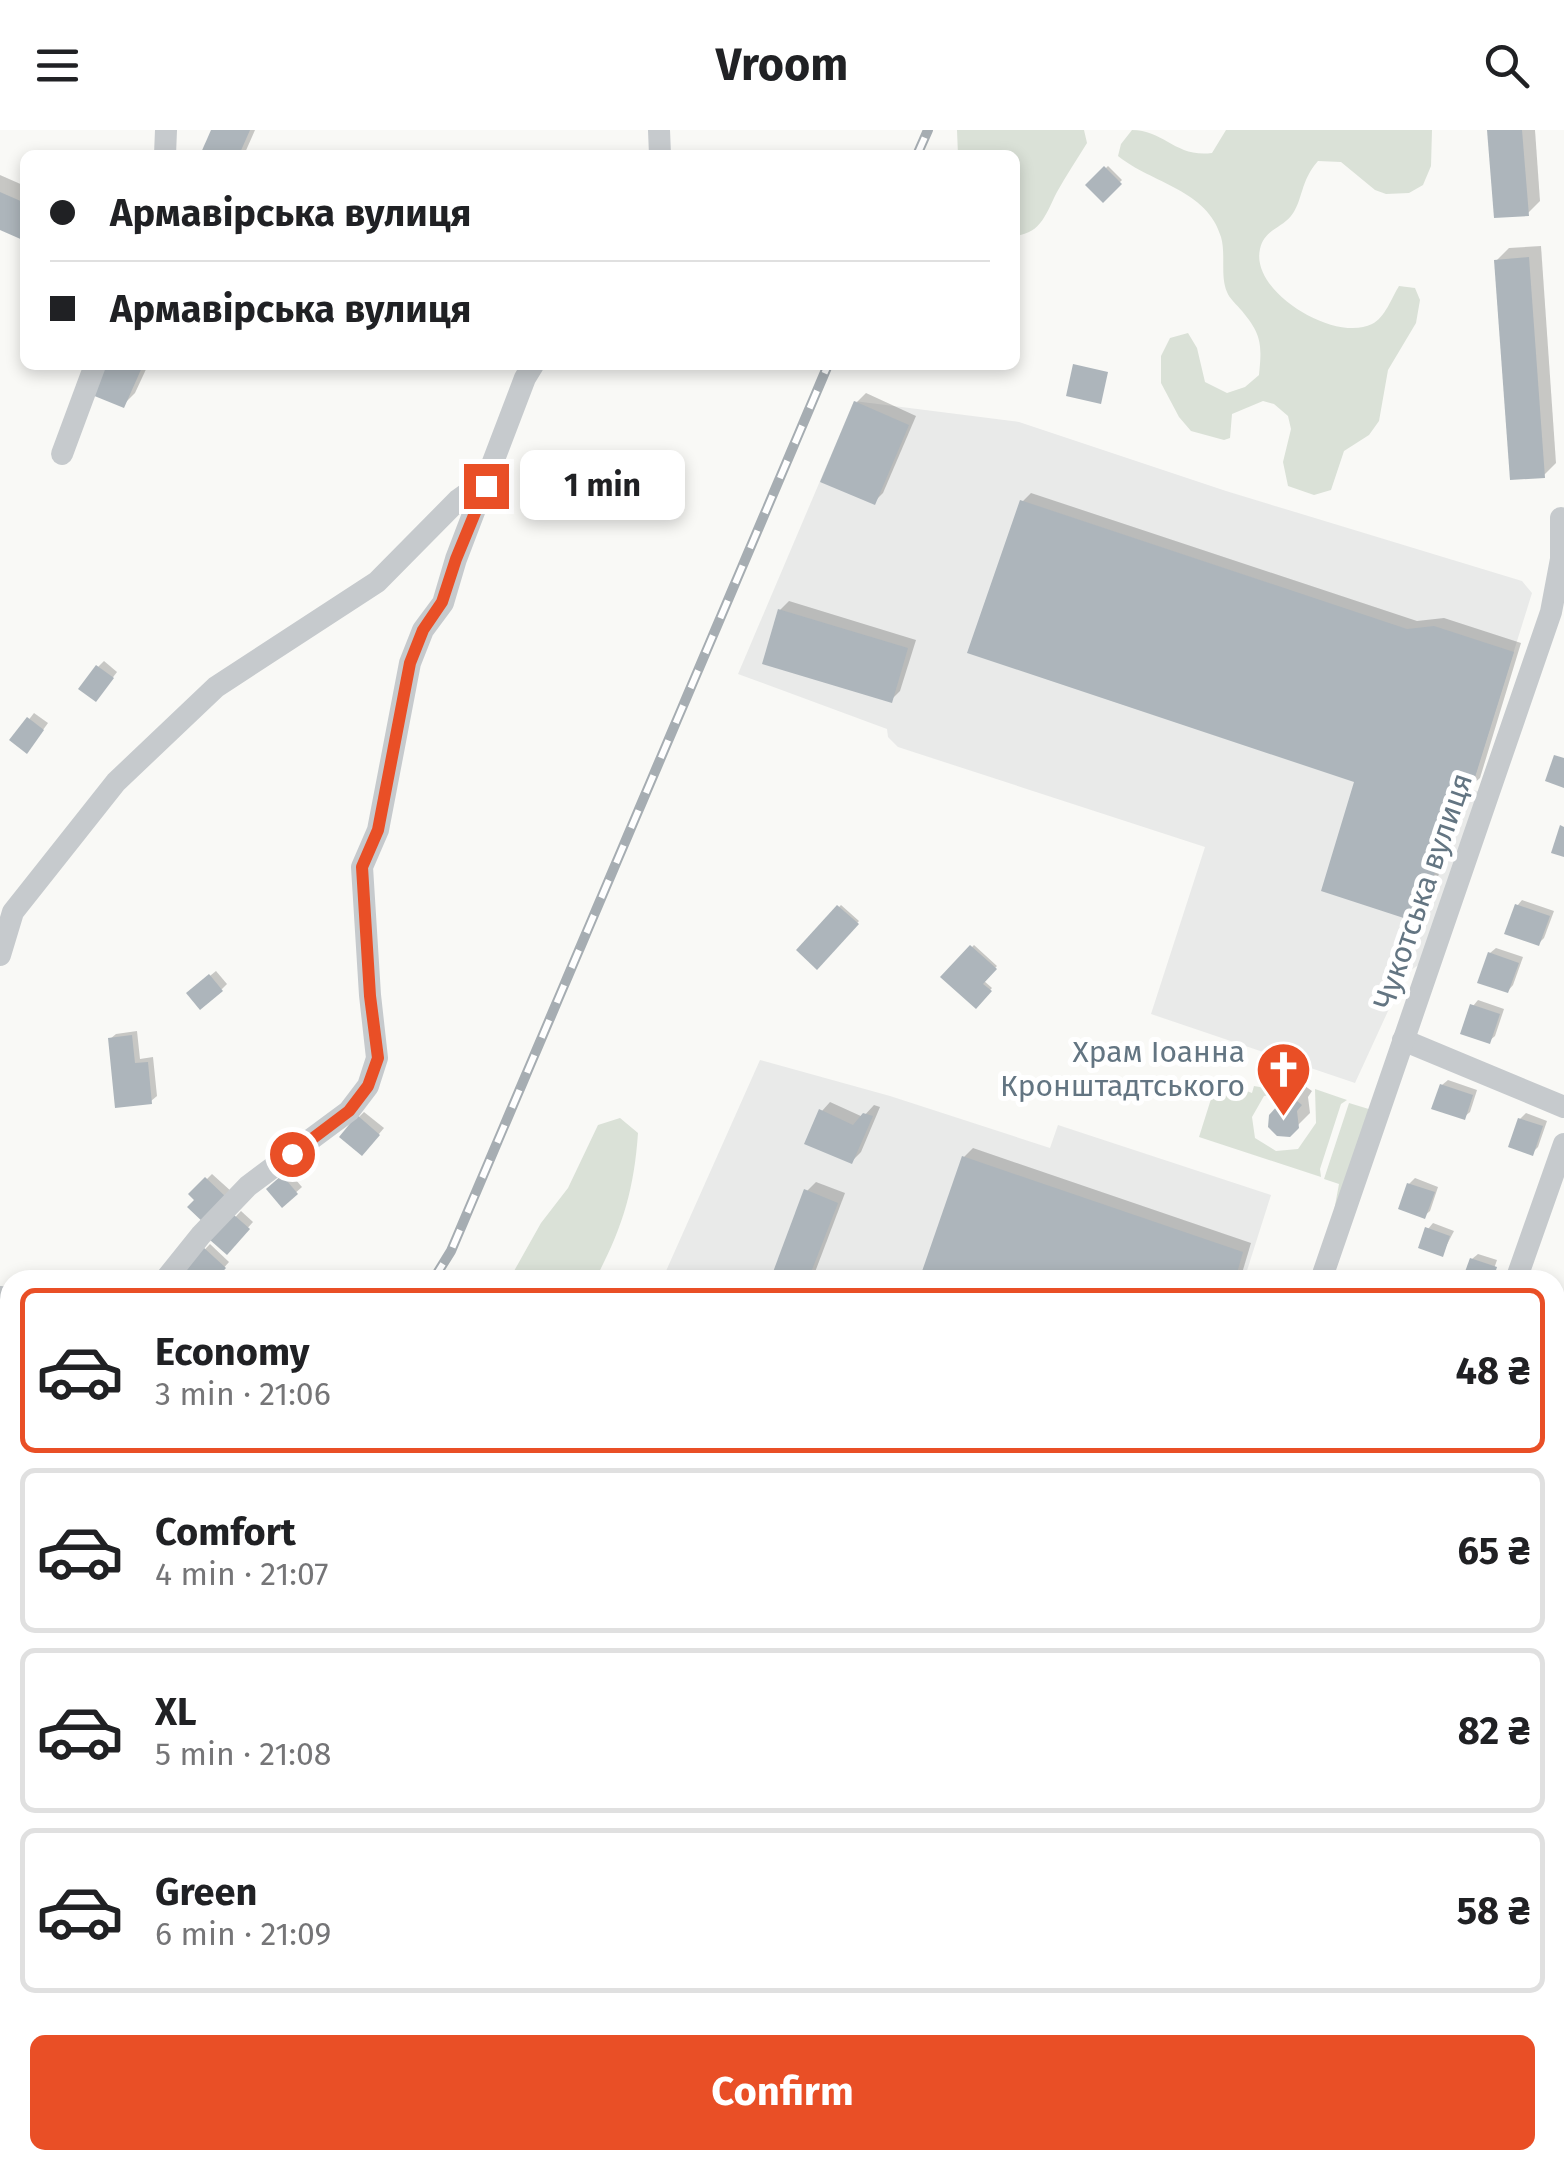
<!DOCTYPE html>
<html lang="en">
<head>
<meta charset="utf-8">
<style>
  body { margin:0; font-family:"Fira Sans",sans-serif; background:#f6f6f6; color:#202124; height:100vh; display:flex; flex-direction:column; font-size:38px; white-space:nowrap }
  * { box-sizing:border-box; margin:0 }
  p { font-size:32px; color:#757577 }
  .icon { flex:none; width:55px; height:55px; fill:none; stroke:currentColor; stroke-width:2; stroke-linecap:round; stroke-linejoin:round }
  .map { position:relative; flex:1; overflow:hidden }
  .side { position:absolute; left:0px; top:1140px; width:1565px; height:900px; display:flex; flex-direction:column; background:#fff; border-radius:30px 30px 0 0; box-shadow:0 5px 15px #0003 }
  .side>* { flex:none }
  .top-card { position:absolute; left:20px; top:20px; width:1000px; height:220px; border-radius:15px; box-shadow:0 5px 15px #0003; display:grid; align-content:center; height:220px; padding:0 30px; background:#fff }
  .end { position:absolute; width:45px; height:45px; margin:-22px; border:12px solid #e94f26; background:#fff; box-shadow:0 0 0 5px #fff }
  .from { border-radius:50% }
  .bubble { position:absolute; height:70px; border-radius:15px; background:#fff; box-shadow:0 5px 15px #0003; font-size:32px; font-weight:700; line-height:70px; text-align:center }
  .top-card b { display:flex; align-items:center; gap:35px; height:95px; font-size:38px }
  .top-card b+b { border-top:2px solid #e0e0e0 }
  .top-card i { width:25px; height:25px; background:#202124 }
  ul { padding:18px 0 0; list-style:none }
  li { display:flex; align-items:center; gap:30px; height:165px; margin:0 20px 15px; padding:0 10px; border:5px solid #e0e0e0; border-radius:15px }
  li div { flex:1 }
  li b { display:block; font-size:38px }
  li em { font-style:normal; font-weight:700 }
  li.on { border-color:#e94f26 }
  li>.icon { width:90px; height:90px; stroke-width:1.5 }
  .action { display:flex; gap:20px; margin-top:auto; padding:20px 30px }
  .action a { flex:1; height:115px; border-radius:15px; background:#e94f26; color:#fff; font-size:40px; font-weight:700; line-height:115px; text-align:center }
  header { display:flex; justify-content:space-between; align-items:center; height:130px; padding:0 30px; background:#fff; font-size:45px; font-weight:700 }
  .map>svg:first-child { display:block }
  .built { fill:#e9eae9 }
  .green { fill:#dae1d7 }
  .shadow { fill:#0003 }
  .building { fill:#adb5bb }
  .lines { fill:none; stroke-linecap:round; stroke-linejoin:round }
  .minor { stroke:#c6cacd; stroke-width:22 }
  .rail-casing { stroke:#a6adb2; stroke-width:10 }
  .rail { stroke:#fff; stroke-width:6; stroke-dasharray:19; stroke-linecap:butt }
  .route { stroke:#e94f26; stroke-width:12 }
  .labels { text-anchor:middle; dominant-baseline:central; stroke-width:10; stroke-linejoin:round; paint-order:stroke }
  .street-label { font-size:30px; fill:#637582; stroke:#fff }
  .poi-label { font-size:30px; fill:#637582; stroke:#fff; text-anchor:end }
</style>
</head>
<body>
<header><svg class="icon" aria-label="menu" viewBox="0 0 24 24"><path d="M4 6h16M4 12h16M4 18h16"/></svg>Vroom<svg class="icon" aria-label="search" viewBox="0 0 24 24"><circle cx="10" cy="10" r="6"/><path d="M15 15l6 6"/></svg></header>
<div class="map">
<svg width="1564" height="2040" viewBox="0 0 1564 2040">
  <rect width="100%" height="100%" fill="#f9f9f6"/>
  <g class="built">
    <path d="M854,271L1019,292L1226,361L1522,451L1532,463L1471,659L1483,663L1420,834L1405,844L1355,953L1151,884L1205,717L898,617L888,607L887,599L738,544Z"/>
    <path d="M760,930L890,966L1050,1018L1058,995L1271,1065L1244,1150H662Z"/>
  </g>
  <g class="green">
    <path d="M957,0H1084L1087,13C1077,29 1066,46 1057,62C1046,83 1042,103 1015,106V25H958Z"/>
    <path d="M1132,0C1164,0 1176,28 1212,23L1226,0H1432L1431,36L1423,55L1409,63L1386,64L1375,60L1341,32L1318,31C1300,51 1303,71 1291,86C1280,99 1264,100 1260,119C1250,162 1335,213 1372,194C1385,188 1392,167 1399,156L1415,158L1420,170L1416,193L1388,240L1379,291L1369,305L1344,321L1331,360L1314,365L1288,356L1283,332L1291,299L1288,286L1274,274L1263,271L1232,284L1230,308L1224,310L1191,301L1179,287L1161,253V226L1170,208L1188,203L1197,218L1205,252L1227,263L1245,257L1259,245C1262,215 1262,205 1242,181C1237,175 1229,168 1227,162C1220,146 1226,124 1221,107C1208,60 1151,53 1118,26L1121,14Z"/>
    <path d="M1217,950L1252,963L1254,956L1276,960L1278,964L1264,966L1252,987L1255,1008L1276,1021L1298,1019L1316,993L1315,959L1347,970L1341,974L1320,1039L1321,1047L1199,1007Z"/>
    <path d="M1349,973L1372,980L1334,1081L1339,1054L1324,1049Z"/>
    <path d="M620,988L638,1003C634,1061 622,1099 595,1150H509L541,1093L568,1058L598,995Z"/>
    <path d="M10,1235V1498L0,1503V1248Z"/>
    <path d="M10,1572V1696L0,1695V1578Z"/>
    <path d="M0,1757L10,1759V1812L0,1809Z"/>
    <path d="M1555,1858L1564,1861V2040H1456L1460,2030H1555Z"/>
    <path d="M293,2030H1177L1178,2040H293Z"/>
    <path d="M1214,2030H1367L1366,2040H1215Z"/>
  </g>
  <g class="shadow">
    <path d="M214,0H255L244,25H206Z"/>
    <path d="M1490,0H1535L1540,71L1528,83Z"/>
    <path d="M1108,36L1122,50L1103,69L1089,55Z"/>
    <path d="M0,45L25,56V108L0,98Z"/>
    <path d="M1541,116L1556,333L1544,345L1496,131L1509,118Z"/>
    <path d="M108,235H148L135,263L123,275Z"/>
    <path d="M866,263L916,286L883,363L874,372L857,272Z"/>
    <path d="M1031,363L1417,491L1444,488L1521,513L1480,648L1470,657L1467,656L1427,781L1418,790L1357,650L1022,372Z"/>
    <path d="M789,471L916,510L900,561L891,570L780,480Z"/>
    <path d="M104,531L117,542L101,563L98,537Z"/>
    <path d="M34,583L48,593L32,615L13,610Z"/>
    <path d="M1522,770L1554,781L1544,808L1539,813L1517,776Z"/>
    <path d="M841,775L859,791L817,836L799,820Z"/>
    <path d="M974,815L997,836L983,850L992,858L975,876L944,847Z"/>
    <path d="M1496,818L1523,827L1513,855L1508,861L1490,823Z"/>
    <path d="M216,841L227,854L222,859L195,858Z"/>
    <path d="M1478,870L1504,879L1495,906L1489,911L1473,876Z"/>
    <path d="M137,901L140,929L153,927L157,966L151,971L110,909L116,904Z"/>
    <path d="M1448,950L1477,960L1470,982L1464,987L1442,955Z"/>
    <path d="M1305,956L1312,961L1308,967L1310,983L1289,1004L1271,986Z"/>
    <path d="M830,972L863,987L874,975L880,977L861,1022L852,1031L822,981Z"/>
    <path d="M364,982L384,998L368,1017L359,987Z"/>
    <path d="M1526,983L1547,991L1538,1017L1532,1023L1520,989Z"/>
    <path d="M973,1018L1251,1113L1240,1150H922L964,1027Z"/>
    <path d="M289,1042L302,1057L283,1074L270,1059Z"/>
    <path d="M212,1044L232,1062L205,1090L198,1070L192,1064Z"/>
    <path d="M1415,1048L1438,1057L1430,1081L1424,1086L1409,1054Z"/>
    <path d="M816,1052L845,1063L812,1150H772L807,1061Z"/>
    <path d="M241,1081L253,1092L227,1121L214,1110Z"/>
    <path d="M1433,1093L1454,1101L1442,1124L1428,1099Z"/>
    <path d="M210,1114L229,1132L213,1150H191L183,1143Z"/>
    <path d="M1478,1124L1497,1130L1490,1150H1465L1472,1129Z"/>
    <path d="M1536,1144L1553,1150H1530Z"/>
    <path d="M0,1993L10,1997V2015L0,2037Z"/>
    <path d="M81,2031L99,2040H73Z"/>
  </g>
  <g class="building">
    <path d="M211,0H250L239,25H200Z"/>
    <path d="M1487,0H1522L1529,86L1494,88Z"/>
    <path d="M1104,36L1122,54L1103,73L1085,55Z"/>
    <path d="M0,62L25,73V111L0,100Z"/>
    <path d="M1529,127L1545,348L1510,350L1494,130Z"/>
    <path d="M1073,234L1108,242L1101,274L1066,266Z"/>
    <path d="M105,235H143L124,278L92,265Z"/>
    <path d="M854,271L909,295L875,375L820,352Z"/>
    <path d="M1020,370L1407,499L1434,496L1514,522L1471,660L1462,657L1419,793L1321,761L1354,652L967,523Z"/>
    <path d="M778,479L908,518L892,573L762,534Z"/>
    <path d="M96,535L114,548L96,572L78,559Z"/>
    <path d="M27,587L44,600L27,624L9,610Z"/>
    <path d="M1554,625L1564,628V658L1545,651Z"/>
    <path d="M1560,695L1564,697V727L1551,723Z"/>
    <path d="M1515,774L1550,786L1539,816L1504,804Z"/>
    <path d="M837,775L859,794L817,840L796,820Z"/>
    <path d="M970,815L997,839L983,854L992,861L976,879L940,847Z"/>
    <path d="M1488,822L1519,833L1508,863L1477,853Z"/>
    <path d="M209,844L223,861L200,880L186,863Z"/>
    <path d="M1470,874L1500,884L1490,914L1460,904Z"/>
    <path d="M132,905L135,933L148,932L152,974L115,978L108,908Z"/>
    <path d="M1440,954L1473,965L1465,990L1431,979Z"/>
    <path d="M1291,966L1302,975L1297,981L1299,998L1290,1007L1277,1006L1268,997L1269,985L1278,975L1285,974Z"/>
    <path d="M819,979L853,995L863,983L873,986L852,1034L804,1014Z"/>
    <path d="M357,985L380,1005L362,1026L339,1007Z"/>
    <path d="M1518,988L1543,996L1533,1026L1508,1017Z"/>
    <path d="M962,1026L1243,1122L1235,1150H919Z"/>
    <path d="M282,1045L298,1064L282,1078L266,1059Z"/>
    <path d="M205,1047L228,1069L205,1094L187,1077L194,1070L188,1064Z"/>
    <path d="M1407,1053L1435,1062L1425,1089L1398,1079Z"/>
    <path d="M804,1059L838,1073L808,1150H770Z"/>
    <path d="M234,1085L250,1099L227,1125L210,1110Z"/>
    <path d="M1425,1097L1450,1106L1443,1127L1418,1118Z"/>
    <path d="M203,1117L226,1138L215,1150H187L180,1143Z"/>
    <path d="M1470,1128L1497,1137L1493,1150H1462Z"/>
    <path d="M1564,1312V1356L1555,1353V1336Z"/>
    <path d="M1555,1358L1564,1361V1385L1555,1382Z"/>
    <path d="M0,2000L10,2005L0,2035Z"/>
  </g>
  <g class="lines">
    <g class="minor">
      <path d="M659,0L660,25"/>
      <path d="M165,25L166,0"/>
      <path d="M62,324L95,235"/>
      <path d="M0,825L13,782L116,652L216,557L377,452L458,370L489,348"/>
      <path d="M1403,910L1564,977"/>
      <path d="M165,1150L201,1105L248,1056L349,981L368,956L377,928L370,865L362,737L378,700L410,533L423,500L443,473L456,429L525,248L533,235"/>
      <path d="M1321,1150L1551,482L1561,429V388"/>
      <path d="M1516,1150L1564,1014"/>
      <path d="M0,1167L10,1168"/>
      <path d="M1555,1413L1564,1416"/>
      <path d="M1555,1734L1564,1707"/>
      <path d="M0,1952L10,1957"/>
      <path d="M206,2030L235,2040"/>
      <path d="M1204,2030L1205,2040"/>
    </g>
    <defs>
      <g id="rail">
        <path d="M917,25L928,0"/>
        <path d="M433,1150L451,1121L828,235"/>
        <path d="M0,1542L10,1539"/>
      </g>
    </defs>
    <use href="#rail" class="rail-casing"/>
    <use href="#rail" class="rail"/>
  </g>
  <g class="lines">
    <path class="route" d="M292,1024L349,981L368,956L378,928L370,866L362,737L378,700L410,533L423,500L442,472L456,429L486,356"/>
  </g>
  <defs>
    <symbol id="church-pin" viewBox="-11 -11 22 30"><path d="M0 17L-7.5 6A9.5 9.5 0 1 1 7.5 6Z" fill="#e94f26" stroke="#fff"/><path d="M-1.2-6h2.4v3.5h3.3v2.4h-3.3V6h-2.4V-.1h-3.3v-2.4h3.3Z" fill="#fff"/></symbol>
  </defs>
  <g fill-rule="evenodd">
    <use href="#church-pin" x="1252" y="908" width="63" height="86"/>
  </g>
  <g class="labels">
    <g class="street-label">
      <text transform="translate(1423 761) rotate(-71)">Чукотська вулиця</text>
    </g>
    <g class="poi-label">
      <text x="1245" y="922">Храм Іоанна<tspan x="1245" dy="34">Кронштадтського</tspan></text>
    </g>
  </g>
</svg>
<i class="end from" style="left:292px;top:1024px"></i>
<i class="end" style="left:486px;top:356px"></i>
<div class="bubble" style="left:520px;top:320px;width:165px">1 min</div>
<div class="top-card">
<b><i class="from"></i>Армавірська вулиця</b>
<b><i></i>Армавірська вулиця</b>
</div>
<section class="side">
<ul>
<li class="on"><svg class="icon" aria-label="car" viewBox="0 0 24 24"><path d="M5 17H2v-5l4-1 3-4h7l3 4 3 1v5h-3M9 17h6M6 11h13"/><circle cx="7" cy="17" r="2"/><circle cx="17" cy="17" r="2"/></svg><div><b>Economy</b><p>3 min · 21:06</p></div><em>48 ₴</em></li>
<li><svg class="icon" aria-label="car" viewBox="0 0 24 24"><path d="M5 17H2v-5l4-1 3-4h7l3 4 3 1v5h-3M9 17h6M6 11h13"/><circle cx="7" cy="17" r="2"/><circle cx="17" cy="17" r="2"/></svg><div><b>Comfort</b><p>4 min · 21:07</p></div><em>65 ₴</em></li>
<li><svg class="icon" aria-label="car" viewBox="0 0 24 24"><path d="M5 17H2v-5l4-1 3-4h7l3 4 3 1v5h-3M9 17h6M6 11h13"/><circle cx="7" cy="17" r="2"/><circle cx="17" cy="17" r="2"/></svg><div><b>XL</b><p>5 min · 21:08</p></div><em>82 ₴</em></li>
<li><svg class="icon" aria-label="car" viewBox="0 0 24 24"><path d="M5 17H2v-5l4-1 3-4h7l3 4 3 1v5h-3M9 17h6M6 11h13"/><circle cx="7" cy="17" r="2"/><circle cx="17" cy="17" r="2"/></svg><div><b>Green</b><p>6 min · 21:09</p></div><em>58 ₴</em></li>
</ul>
<div class="action"><a>Confirm</a></div>
</section>
</div>
</body>
</html>
